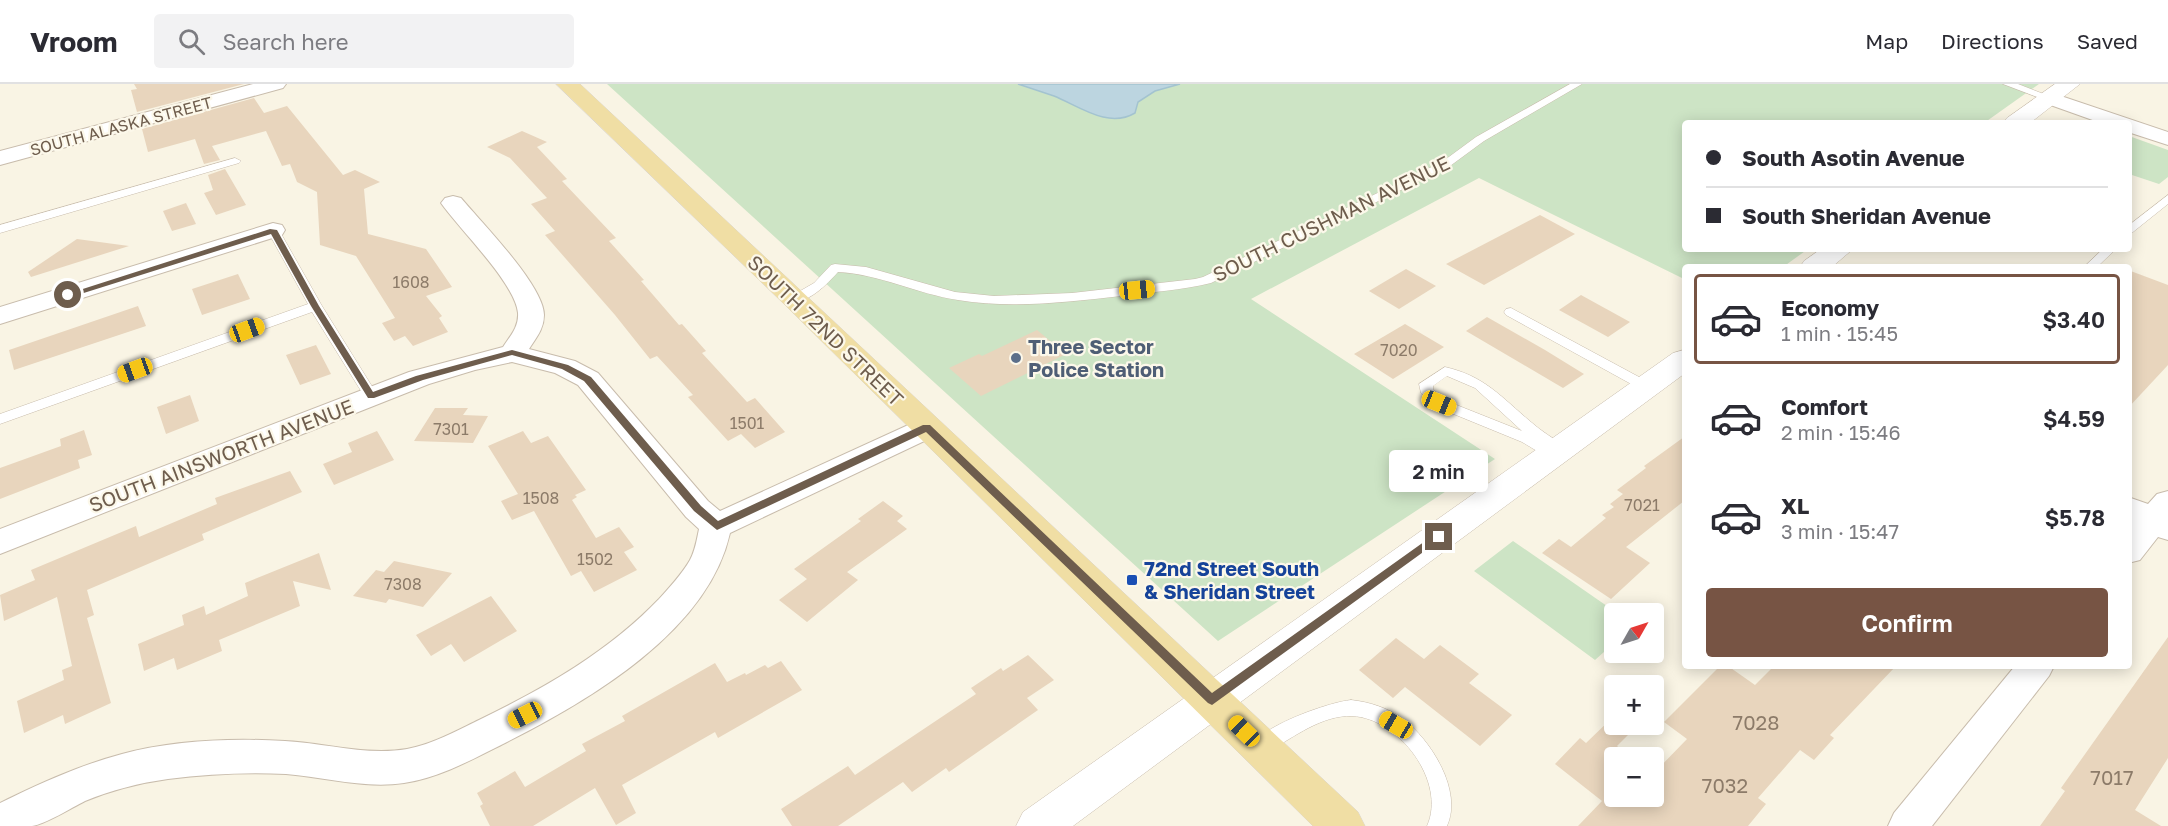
<!DOCTYPE html>
<html lang="en">
<head>
<meta charset="utf-8">
<style>
  body { margin:0; font-family:"Golos Text",sans-serif; background:#f2f2f3; color:#2b2b33; height:100vh; display:flex; flex-direction:column; font-size:22px; white-space:nowrap }
  * { box-sizing:border-box; margin:0 }
  p { font-size:20px; color:#7c7c81 }
  .icon { flex:none; width:33px; height:33px; fill:none; stroke:currentColor; stroke-width:2; stroke-linecap:round; stroke-linejoin:round }
  .map { position:relative; flex:1; overflow:hidden }
  .details { position:absolute; left:1682px; top:180px; width:450px; height:405px; display:flex; flex-direction:column; background:#fff; border-radius:6px; box-shadow:0 3px 15px #0003 }
  .details>* { flex:none }
  .guide { position:absolute; left:1682px; top:36px; width:450px; height:132px; border-radius:6px; box-shadow:0 3px 15px #0003; display:grid; align-content:center; height:132px; padding:0 24px; background:#fff }
  .needle { width:39px; rotate:51deg }
  .tools { position:absolute; left:1604px; top:519px; display:grid; gap:12px }
  .tools a { display:grid; place-items:center; width:60px; height:60px; border-radius:6px; background:#fff; box-shadow:0 3px 15px #0003; font-size:30px }
  .end { position:absolute; width:27px; height:27px; margin:-14px; border:8px solid #6e5d4d; background:#fff; box-shadow:0 0 0 3px #fff }
  .from { border-radius:50% }
  .bubble { position:absolute; height:42px; border-radius:6px; background:#fff; box-shadow:0 3px 15px #0003; font-size:20px; font-weight:600; line-height:42px; text-align:center }
  .car { position:absolute; width:18px; height:36px; margin:-18px -9px; border-radius:8px; box-shadow:0 0 4px 2px #0007; background:linear-gradient(#f5c518 24%,#345 0 40%,#f5c518 0 76%,#345 0 86%,#f5c518 0) }
  .guide b { display:flex; align-items:center; gap:21px; height:57px; font-size:22px }
  .guide b+b { border-top:2px solid #e1e1e2 }
  .guide i { width:15px; height:15px; background:#2b2b33 }
  ul { padding:10px 0 0; list-style:none }
  li { display:flex; align-items:center; gap:18px; height:90px; margin:0 12px 9px; padding:0 12px; border:3px solid transparent; border-radius:6px }
  li div { flex:1 }
  li b { display:block; font-size:22px }
  li em { font-style:normal; font-weight:600 }
  li.active { border-color:#775444 }
  li>.icon { width:54px; height:54px; stroke-width:1.5 }
  .button { display:flex; gap:12px; margin-top:auto; padding:12px 24px }
  .button a { flex:1; height:69px; border-radius:6px; background:#775444; color:#fff; font-size:24px; font-weight:600; line-height:69px; text-align:center }
  header { display:flex; align-items:center; gap:36px; box-sizing:border-box; height:84px; padding:0 30px; background:#fff; border-bottom:2px solid #e1e1e2 }
  header strong { font-size:28px }
  nav { display:flex; gap:33px; margin-inline-start:auto; font-size:21px }
  .search { width:420px; height:54px; background:#f2f2f3; display:flex; align-items:center; gap:15px; box-sizing:border-box; padding:0 21px; border-radius:6px; color:#7c7c81; font-size:22px }
  .map>svg:first-child { display:block }
  .green { fill:#cde4c5 }
  .water { fill:#bcd5e0; stroke:#a3c3d0; stroke-width:1.5 }
  .building { fill:#e8d5bd }
  .lines { fill:none; stroke-linecap:round; stroke-linejoin:round }
  .service-casing { stroke:#c8bcac; stroke-width:1 }
  .minor-casing { stroke:#c8bcac; stroke-width:2 }
  .tertiary-casing { stroke:#c8bcac; stroke-width:1 }
  .primary-casing { stroke:#d9d5d1; stroke-width:1 }
  .service { fill:#fff; fill-rule:evenodd }
  .minor { fill:#fff; fill-rule:evenodd }
  .tertiary { fill:#fff; fill-rule:evenodd }
  .primary { fill:#f0dea4; fill-rule:evenodd }
  .route { fill:#6e5d4d }
  .service-dot { fill:#5c6f8a; stroke:#fcf8ea; stroke-width:2 }
  .transit-dot { fill:#1a4fb4; stroke:#fcf8ea; stroke-width:2 }
  .labels { text-anchor:middle; dominant-baseline:central; stroke-width:4.5; stroke-linejoin:round; paint-order:stroke }
  .far-street-label { font-size:16px; fill:#6e5d4d; stroke:#fcf8ea }
  .number-label { font-size:16px; fill:#8c7b69 }
  .street-label { font-size:20px; fill:#6e5d4d; stroke:#fcf8ea }
  .service-label { font-size:20px; font-weight:bold; fill:#4e5e75; stroke:#fcf8ea; text-anchor:start }
  .transit-label { font-size:20px; font-weight:bold; fill:#164399; stroke:#fcf8ea; text-anchor:start }
  .near-number-label { font-size:20px; fill:#8c7b69 }
</style>
</head>
<body>
<header>
<strong>Vroom</strong>
<div class="search"><svg class="icon" aria-label="search" viewBox="0 0 24 24"><circle cx="10" cy="10" r="6"/><path d="M15 15l6 6"/></svg>Search here</div>
<nav><a>Map</a><a>Directions</a><a>Saved</a></nav>
</header>
<div class="map">
<svg width="2168" height="742" viewBox="0 0 2168 742">
  <rect width="100%" height="100%" fill="#f9f4e4"/>
  <g class="green">
    <path d="M607,0H2039L1984,39H1684V165H1808L1783,183H1684V195L1479,94L1251,215L1495,375L1218,557Z"/>
    <path d="M2129,52L2168,66V93L2159,100L2129,90Z"/>
    <path d="M1513,457L1617,529L1614,530V559L1595,576L1474,487Z"/>
  </g>
  <path class="water" d="M1018,0H1180L1155,7L1138,18L1135,29C1108,45 1079,22 1054,12C1042,8 1030,4 1018,0Z"/>
  <g class="building">
    <path d="M134,0H244L137,28L131,6L137,5Z"/>
    <path d="M254,14L264,29L287,22L343,91L355,86L380,98L364,105L368,150L426,165L452,203L426,212L442,232L439,234L448,248L413,262L405,252L394,257L382,239L395,234L356,172L320,161L317,108L297,98L290,80L282,82L266,47L212,62L220,76L204,80L195,55L148,68L142,45Z"/>
    <path d="M522,47L547,58L537,63L567,95L562,97L616,154L609,157L644,196L641,197L679,241L682,240L706,267L702,269L747,318L755,314L785,348L755,364L741,350L728,357L688,313L693,311L657,272L650,275L615,231L545,151L555,147L531,120L547,114L510,74L487,63Z"/>
    <path d="M225,85L246,121L216,131L204,109L213,106L208,91Z"/>
    <path d="M186,119L196,140L172,147L163,127Z"/>
    <path d="M1540,131L1575,150L1484,201L1446,180Z"/>
    <path d="M77,155L129,162L31,193L28,188Z"/>
    <path d="M1406,185L1436,202L1399,225L1369,207Z"/>
    <path d="M2128,186L2168,201V281L2128,324Z"/>
    <path d="M238,190L250,215L202,231L192,205Z"/>
    <path d="M1581,211L1630,238L1608,253L1559,226Z"/>
    <path d="M138,222L146,242L14,286L9,266Z"/>
    <path d="M1487,233L1545,266L1584,290L1563,304L1466,247Z"/>
    <path d="M1405,240L1444,263L1393,295L1354,270Z"/>
    <path d="M1037,246L1066,270L981,312L949,284L979,270L982,272Z"/>
    <path d="M316,261L331,290L300,301L286,271Z"/>
    <path d="M190,311L199,337L166,350L157,323Z"/>
    <path d="M435,324H468L463,331L488,332L473,359L414,357Z"/>
    <path d="M84,346L92,371L78,376L80,384L0,415V384L61,362L60,355Z"/>
    <path d="M377,347L394,376L334,401L323,380L352,368L348,359Z"/>
    <path d="M523,347L531,359L548,352L586,406L575,411L577,413L572,416L596,454L619,443L634,463L624,468L637,486L594,508L581,487L571,492L534,427L512,436L501,417L518,410L488,362Z"/>
    <path d="M1684,353V417L1626,463L1650,479L1611,515L1542,469L1559,455L1571,463L1606,434L1602,431L1614,423L1610,420L1623,410L1617,406L1646,384L1644,382Z"/>
    <path d="M290,387L302,408L202,450L204,456L87,506L94,531L87,534L111,619L65,640L63,631L24,649L17,617L64,596L62,586L72,582L57,513L4,537L0,511L35,496L31,486L136,442L139,453L217,420L215,414Z"/>
    <path d="M883,417L903,432L897,437L907,445L847,488L858,496L807,538L779,516L807,495L794,485L861,437L858,435Z"/>
    <path d="M319,469L331,506L293,497L300,522L219,556L222,567L177,586L174,574L144,587L138,560L184,541L182,531L204,522L206,531L248,512L245,499Z"/>
    <path d="M394,477L452,489L423,523L389,515L386,519L353,512L376,486L384,488Z"/>
    <path d="M491,512L517,547L464,578L451,560L431,572L416,551Z"/>
    <path d="M2168,553V674L2135,726L2161,742H2040L2065,707L2061,704Z"/>
    <path d="M1396,554L1424,575L1440,561L1479,590L1469,599L1512,631L1480,662L1405,603L1393,614L1359,586Z"/>
    <path d="M1028,571L1054,596L1027,614L1038,626L949,688L946,684L912,708L903,698L838,742H792L781,725L848,682L855,691L976,610L971,604L1001,584L1003,587Z"/>
    <path d="M781,577L802,606L718,654L715,648L622,701L636,729L616,741L595,704L533,742H490L480,722L483,720L477,709L515,687L525,703L586,667L582,660L625,637L622,632L715,579L727,598L745,589L746,591L765,581L768,584Z"/>
    <path d="M1720,582H1728L1755,601L1774,582H1896L1830,651L1834,654L1814,676L1800,666L1758,714L1766,720L1748,742H1578L1602,717L1555,680L1580,654L1586,659L1614,632V640H1639L1617,662L1631,674H1614V712H1653V690L1687,655L1664,638Z"/>
  </g>
  <g class="lines">
    <defs>
      <g id="service">
        <path d="M1570,0H1582L1484,57L1450,82L1211,199C1182,206 1151,208 1121,212C1067,218 1012,225 958,216C917,210 880,190 838,188C827,200 808,221 789,217L788,214L814,199L831,181L835,180L866,183L955,208L994,212L1072,209L1195,195L1203,193L1442,78L1476,53Z"/>
        <path d="M2003,0H2018L2054,14L2045,16Z"/>
        <path d="M235,74L241,77L239,79L0,149V141Z"/>
        <path d="M2168,111V120L2128,152V142Z"/>
        <path d="M273,142L279,146L322,222L378,312L376,315H366L312,228L0,340V330L308,220L267,146Z"/>
        <path d="M2103,165H2116L2097,183H2084Z"/>
        <path d="M1511,224L1652,300L1654,303L1647,308L1642,306L1506,231L1504,228L1506,225Z"/>
        <path d="M1445,283C1485,292 1501,313 1531,338C1541,347 1554,355 1565,362L1567,366L1565,370L1552,376L1522,358L1434,322L1421,309L1419,300ZM1447,292L1475,304L1522,347L1444,316L1433,305V302Z"/>
        <path d="M1351,616C1370,618 1388,624 1403,635C1431,656 1463,707 1447,742H1427C1447,698 1399,634 1352,632C1322,631 1294,653 1269,667L1262,669L1255,667L1253,661C1262,642 1329,618 1351,616Z"/>
      </g>
      <g id="minor">
        <path d="M253,0H286L283,4L0,81V67Z"/>
        <path d="M2049,8L2168,48V61L2128,48V39H2101L2042,18L2039,14L2042,10Z"/>
        <path d="M453,112L461,114C482,139 544,202 544,231C544,245 536,254 529,265L575,277L598,289L708,417L720,427L917,337L927,334L937,337L942,344L937,351L730,449C708,548 588,617 505,659C473,675 439,694 404,699C364,705 325,693 286,690C247,688 207,690 168,695C139,699 112,706 85,717C71,724 46,740 32,742C22,742 10,742 0,742V719C39,700 80,681 122,670C174,656 232,654 285,657C326,659 366,672 407,665C433,660 456,647 479,636C545,604 608,568 659,515C670,503 682,490 690,476C695,467 697,455 699,445L686,433L578,301L555,289L512,278L475,286L429,300L0,470V445L409,288L503,263C510,252 519,243 518,229C515,199 460,146 441,119L445,114Z"/>
        <path d="M273,139L282,141L285,146L282,151L0,240V223Z"/>
        <path d="M2168,407V456L2158,453L2140,476L2128,479V444L2132,440L2128,438V413L2148,420L2157,410Z"/>
        <path d="M2015,582H2054L2049,592L1932,742H1888L1894,729Z"/>
      </g>
      <g id="tertiary">
        <path d="M2055,0H2080L2030,39H2003L2007,34Z"/>
        <path d="M1821,165H1853L1832,183H1800L1804,177Z"/>
        <path d="M1684,266V290L1073,742H1016L1023,728L1673,269Z"/>
      </g>
      <path id="primary" d="M556,0H580L1358,728L1365,742H1313L784,220Z"/>
    </defs>
    <use href="#service" class="service-casing"/>
    <use href="#minor" class="minor-casing"/>
    <use href="#tertiary" class="tertiary-casing"/>
    <use href="#primary" class="primary-casing"/>
    <use href="#service" class="service"/>
    <use href="#minor" class="minor"/>
    <use href="#tertiary" class="tertiary"/>
    <use href="#primary" class="primary"/>
  </g>
  <path class="route" d="M270,145L277,146L319,222L373,308L416,292L512,266L568,281L591,293L701,422L718,437L923,341H930L1212,609L1435,450L1439,449L1444,453L1212,621L1208,619L926,348L717,446L694,427L584,297L562,285L512,271L423,296L374,314H368L311,222L271,150L71,213L64,211Z"/>
  <circle class="service-dot" cx="1016" cy="274" r="6"/>
  <rect class="transit-dot" x="1126" y="490" width="12" height="12" rx="3"/>
  <g class="labels">
    <g class="far-street-label">
      <text transform="translate(121 42) rotate(-15)">SOUTH ALASKA STREET</text>
    </g>
    <g class="number-label">
      <text x="411" y="198">1608</text>
      <text x="1399" y="266">7020</text>
      <text x="747" y="339">1501</text>
      <text x="451" y="345">7301</text>
      <text x="541" y="414">1508</text>
      <text x="1642" y="421">7021</text>
      <text x="595" y="475">1502</text>
      <text x="403" y="500">7308</text>
    </g>
    <g class="street-label">
      <text transform="translate(1331 134) rotate(-26)">SOUTH CUSHMAN AVENUE</text>
      <text transform="translate(826 246) rotate(44)">SOUTH 72ND STREET</text>
      <text transform="translate(221 371) rotate(-21)">SOUTH AINSWORTH AVENUE</text>
    </g>
    <g class="service-label">
      <text x="1028" y="262">Three Sector<tspan x="1028" dy="23">Police Station</tspan></text>
    </g>
    <g class="transit-label">
      <text x="1144" y="484">72nd Street South<tspan x="1144" dy="23">&amp; Sheridan Street</tspan></text>
    </g>
    <g class="near-number-label">
      <text x="1756" y="638">7028</text>
      <text x="2112" y="693">7017</text>
      <text x="1725" y="701">7032</text>
    </g>
  </g>
</svg>
<div class="tools">
<a><svg class="needle" viewBox="-14 -14 28 28"><path d="M0-13l5 13h-10z" fill="#e53935"/><path d="M0 13l5-13h-10z" fill="#7c7c81"/></svg></a>
<a>+</a>
<a>−</a>
</div>
<i class="end from" style="left:68px;top:211px"></i>
<i class="end" style="left:1439px;top:453px"></i>
<div class="bubble" style="left:1389px;top:366px;width:99px">2 min</div>
<i class="car" style="left:1137px;top:206px;rotate:84deg"></i>
<i class="car" style="left:247px;top:246px;rotate:70deg"></i>
<i class="car" style="left:135px;top:286px;rotate:250deg"></i>
<i class="car" style="left:1439px;top:319px;rotate:112deg"></i>
<i class="car" style="left:525px;top:631px;rotate:243deg"></i>
<i class="car" style="left:1396px;top:641px;rotate:300deg"></i>
<i class="car" style="left:1244px;top:647px;rotate:314deg"></i>
<div class="guide">
<b><i class="from"></i>South Asotin Avenue</b>
<b><i></i>South Sheridan Avenue</b>
</div>
<section class="details">
<ul>
<li class="active"><svg class="icon" aria-label="car" viewBox="0 0 24 24"><path d="M5 17H2v-5l4-1 3-4h7l3 4 3 1v5h-3M9 17h6M6 11h13"/><circle cx="7" cy="17" r="2"/><circle cx="17" cy="17" r="2"/></svg><div><b>Economy</b><p>1 min · 15:45</p></div><em>$3.40</em></li>
<li><svg class="icon" aria-label="car" viewBox="0 0 24 24"><path d="M5 17H2v-5l4-1 3-4h7l3 4 3 1v5h-3M9 17h6M6 11h13"/><circle cx="7" cy="17" r="2"/><circle cx="17" cy="17" r="2"/></svg><div><b>Comfort</b><p>2 min · 15:46</p></div><em>$4.59</em></li>
<li><svg class="icon" aria-label="car" viewBox="0 0 24 24"><path d="M5 17H2v-5l4-1 3-4h7l3 4 3 1v5h-3M9 17h6M6 11h13"/><circle cx="7" cy="17" r="2"/><circle cx="17" cy="17" r="2"/></svg><div><b>XL</b><p>3 min · 15:47</p></div><em>$5.78</em></li>
</ul>
<div class="button"><a>Confirm</a></div>
</section>
</div>
</body>
</html>
